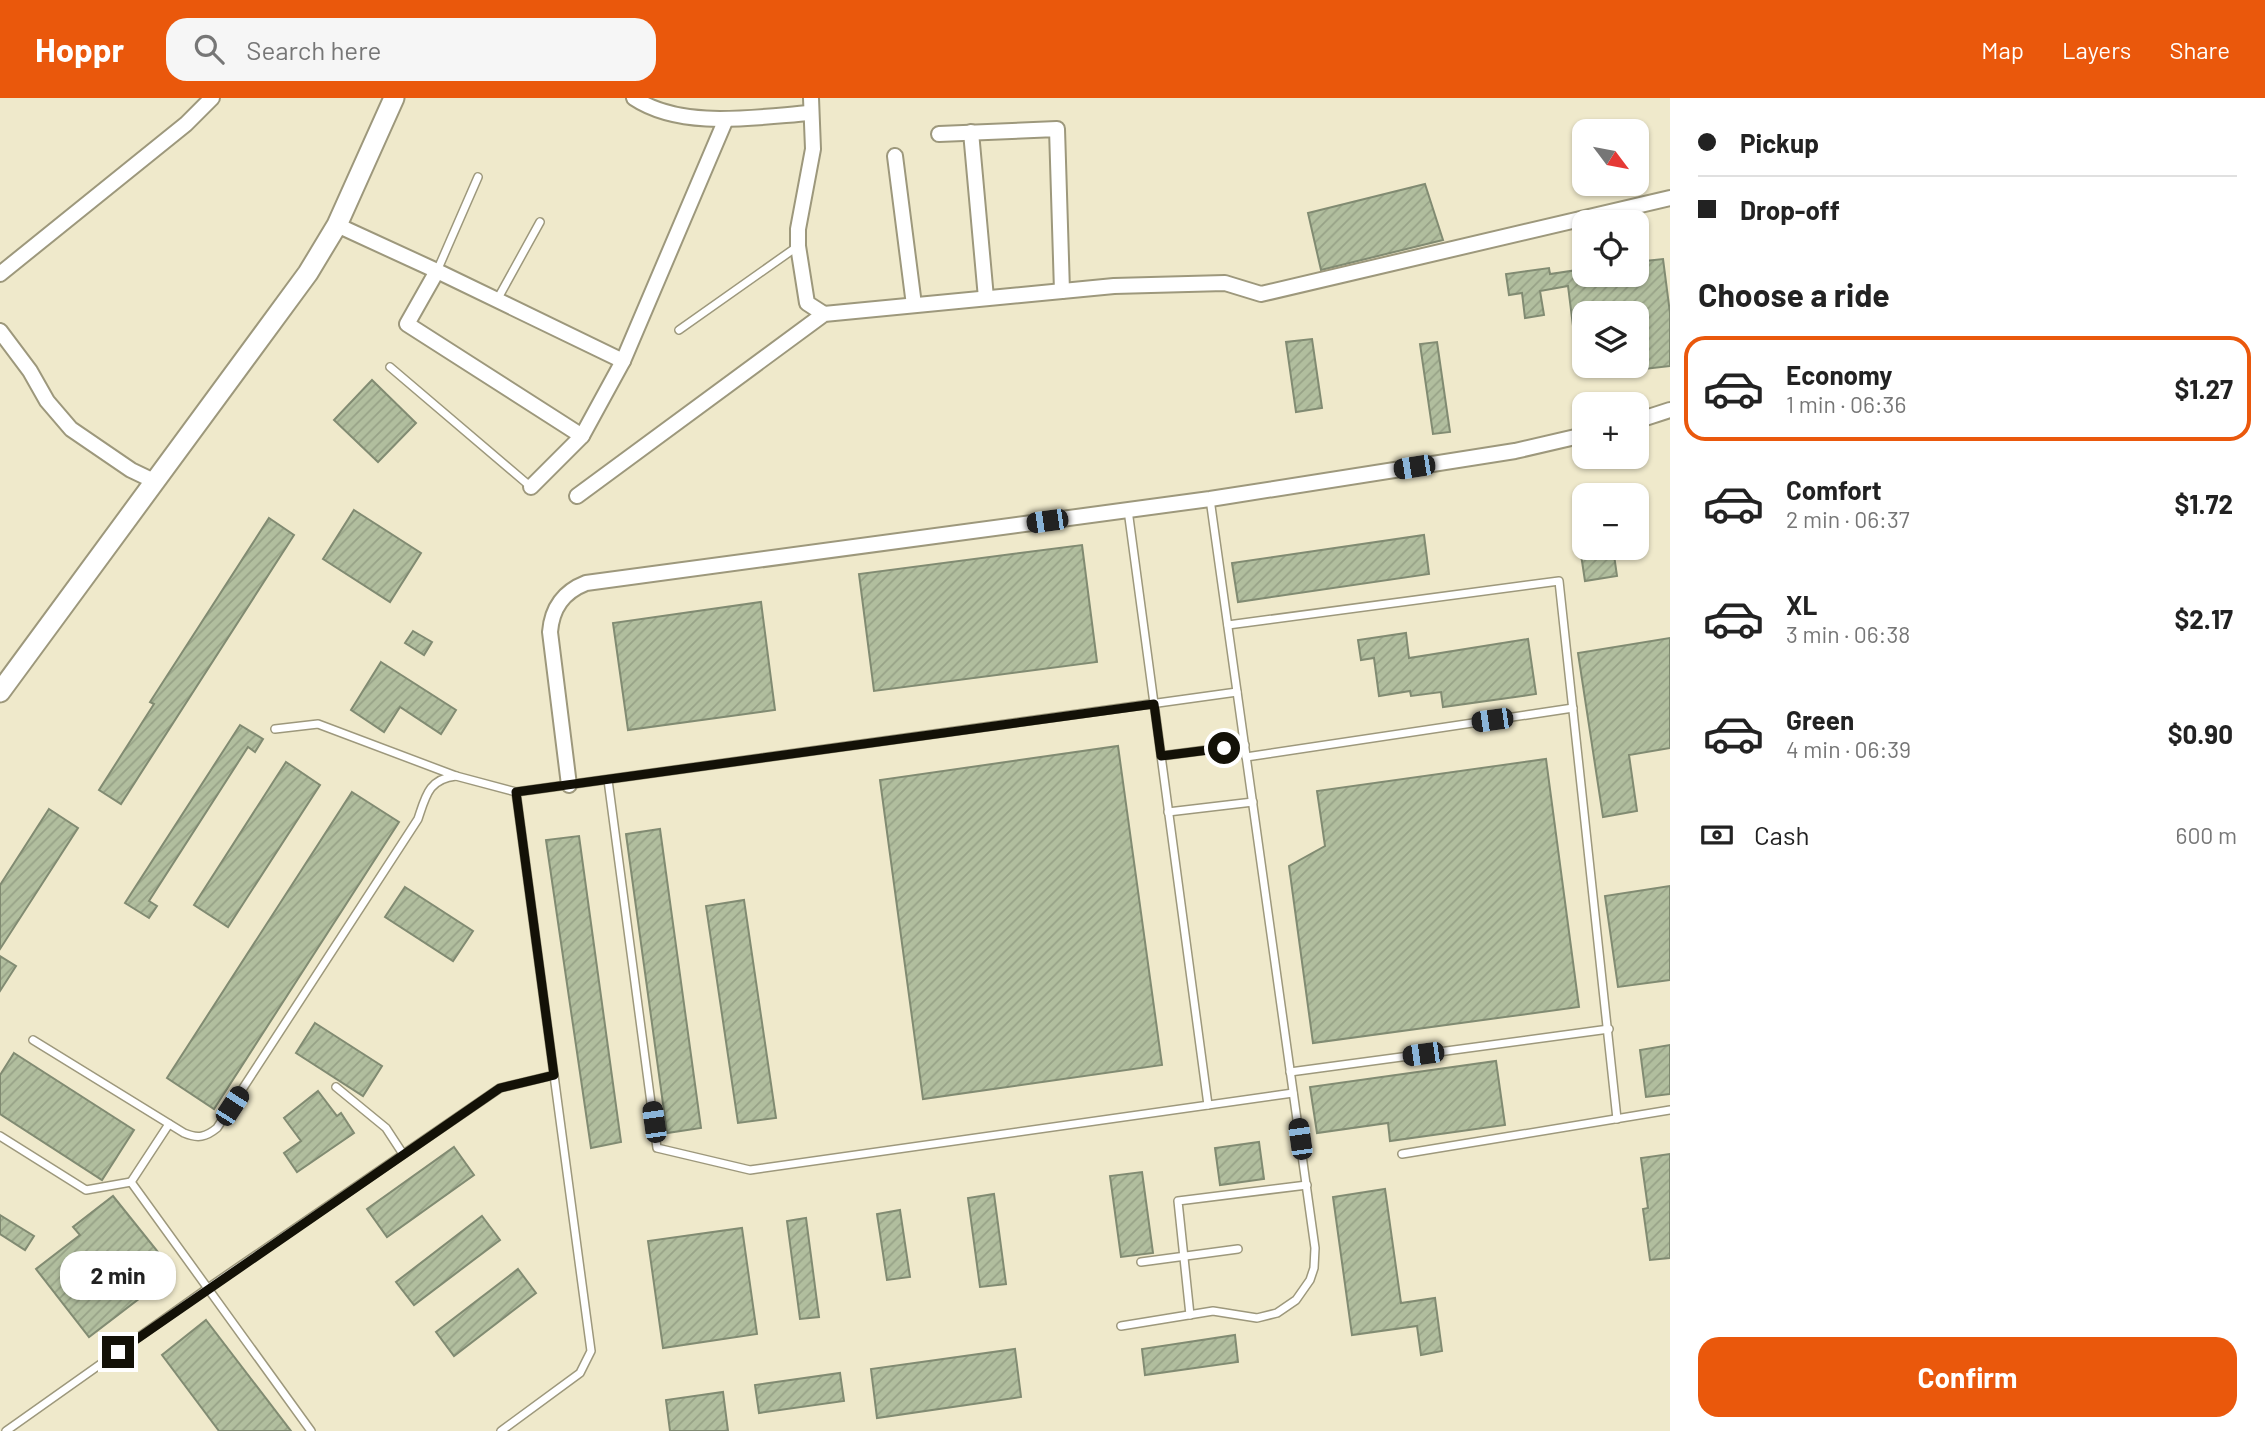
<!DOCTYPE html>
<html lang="en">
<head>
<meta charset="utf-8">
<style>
  body { margin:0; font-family:Barlow,sans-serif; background:#f6f6f6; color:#222; height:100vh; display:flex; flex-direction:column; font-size:26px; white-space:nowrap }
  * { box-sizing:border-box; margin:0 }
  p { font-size:23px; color:#767676 }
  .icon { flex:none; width:38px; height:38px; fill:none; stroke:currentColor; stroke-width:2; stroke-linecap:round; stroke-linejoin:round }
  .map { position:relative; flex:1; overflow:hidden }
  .sheet { display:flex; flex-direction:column; background:#fff; width:595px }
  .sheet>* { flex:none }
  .top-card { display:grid; align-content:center; height:154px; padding:0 28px; background:#fff }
  .needle { width:46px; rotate:122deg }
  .tools { position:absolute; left:1572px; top:21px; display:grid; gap:14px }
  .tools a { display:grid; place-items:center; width:77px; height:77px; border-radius:14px; background:#fff; box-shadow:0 2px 5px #0004; font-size:35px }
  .end { position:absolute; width:32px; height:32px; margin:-16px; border:9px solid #131107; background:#fff; box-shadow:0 0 0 4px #fff }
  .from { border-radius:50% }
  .bubble { position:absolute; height:49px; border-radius:21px; background:#fff; box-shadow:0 2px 5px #0004; font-size:23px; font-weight:700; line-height:49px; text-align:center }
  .car { position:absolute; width:21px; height:42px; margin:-21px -10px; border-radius:9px; box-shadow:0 0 5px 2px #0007; background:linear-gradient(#222 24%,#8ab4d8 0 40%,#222 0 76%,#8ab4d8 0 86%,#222 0) }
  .top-card b { display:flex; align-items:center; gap:24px; height:66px; font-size:26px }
  .top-card b+b { border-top:2px solid #e0e0e0 }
  .top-card i { width:18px; height:18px; background:#222 }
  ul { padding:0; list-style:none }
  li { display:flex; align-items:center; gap:21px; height:105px; margin:0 14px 10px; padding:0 14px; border:4px solid transparent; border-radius:21px }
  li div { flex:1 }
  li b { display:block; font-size:26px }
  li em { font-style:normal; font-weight:700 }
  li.current { border-color:#ea580c }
  li>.icon { width:63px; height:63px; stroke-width:1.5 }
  h2 { padding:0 28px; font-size:32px; line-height:84px }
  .pay { display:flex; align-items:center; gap:18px; height:77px; padding:0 28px; font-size:26px }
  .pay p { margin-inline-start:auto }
  .cta { display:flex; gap:14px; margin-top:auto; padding:14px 28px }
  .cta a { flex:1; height:80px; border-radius:21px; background:#ea580c; color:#fff; font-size:28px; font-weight:700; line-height:80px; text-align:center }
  header { display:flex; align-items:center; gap:42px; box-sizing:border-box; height:98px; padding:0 35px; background:#ea580c; color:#fff }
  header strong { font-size:33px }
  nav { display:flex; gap:38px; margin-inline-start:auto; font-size:24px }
  .search { width:490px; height:63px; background:#f6f6f6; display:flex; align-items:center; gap:18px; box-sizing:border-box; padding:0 24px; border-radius:21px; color:#767676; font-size:26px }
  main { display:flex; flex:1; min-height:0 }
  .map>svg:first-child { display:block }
  .building { fill:url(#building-hatch); stroke:#818b72; stroke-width:2 }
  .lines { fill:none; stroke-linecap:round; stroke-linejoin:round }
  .service-casing { stroke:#9d987c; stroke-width:10 }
  .minor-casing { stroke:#9d987c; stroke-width:18 }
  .secondary-casing { stroke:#9d987c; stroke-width:23 }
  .service { stroke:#fff; stroke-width:7 }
  .minor { stroke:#fff; stroke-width:14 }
  .secondary { stroke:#fff; stroke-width:19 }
  .route { stroke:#131107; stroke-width:9 }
</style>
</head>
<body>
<header>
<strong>Hoppr</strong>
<div class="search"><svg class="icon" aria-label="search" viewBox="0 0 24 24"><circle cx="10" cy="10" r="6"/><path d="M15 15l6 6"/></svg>Search here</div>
<nav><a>Map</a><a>Layers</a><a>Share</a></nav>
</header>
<main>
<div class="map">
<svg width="1670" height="1333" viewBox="0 0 1670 1333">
  <defs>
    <pattern id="building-hatch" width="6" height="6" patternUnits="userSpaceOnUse" patternTransform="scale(1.75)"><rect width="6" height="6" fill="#b1be9e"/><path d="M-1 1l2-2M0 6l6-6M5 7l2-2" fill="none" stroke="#97a287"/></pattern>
  </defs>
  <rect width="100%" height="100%" fill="#efe9cb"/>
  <g class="building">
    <path d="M1425,86L1443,142L1321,172L1308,115Z"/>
    <path d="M1663,161L1670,215V268L1636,272V215H1584V244H1575L1568,188L1540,193L1544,217L1525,220L1522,195L1509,197L1506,176L1549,170L1550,176L1584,171V177H1636V164Z"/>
    <path d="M1312,241L1322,310L1296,314L1286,244Z"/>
    <path d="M1437,244L1450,334L1433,336L1420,246Z"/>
    <path d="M372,282L416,325L378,364L334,322Z"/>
    <path d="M354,412L421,455L390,504L323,461Z"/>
    <path d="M269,420L294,437L121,706L99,692L154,606L150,604Z"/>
    <path d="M1424,437L1429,476L1238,504L1232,465Z"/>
    <path d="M1082,447L1097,564L874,593L859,476Z"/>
    <path d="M1580,450H1613L1617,478L1585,483Z"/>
    <path d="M761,504L775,612L628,632L613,525Z"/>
    <path d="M413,533L432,544L424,557L405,545Z"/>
    <path d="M1406,535L1409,560L1528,541L1536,596L1443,609L1441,594L1411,598L1410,593L1379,598L1374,560L1361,562L1358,542Z"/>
    <path d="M1670,540V650L1629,657L1637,713L1603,719L1578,555Z"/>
    <path d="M381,564L456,612L441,636L400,609L384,634L351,612Z"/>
    <path d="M240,627L263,641L255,654L248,649L149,803L157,808L149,820L125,805Z"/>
    <path d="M1118,648L1162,967L923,1001L880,682Z"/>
    <path d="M1546,661L1579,909L1313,945L1289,768L1325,748L1317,693Z"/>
    <path d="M286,664L320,687L228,829L194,807Z"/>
    <path d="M352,694L399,724L214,1011L167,980Z"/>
    <path d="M49,711L78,730L0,851V787Z"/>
    <path d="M660,731L701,1030L667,1035L626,736Z"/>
    <path d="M579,738L621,1044L591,1050L546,742Z"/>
    <path d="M1670,788V882L1618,889L1605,798Z"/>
    <path d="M405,789L473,833L453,863L385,819Z"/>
    <path d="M744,802L776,1020L738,1025L706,808Z"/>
    <path d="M0,858L16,868L0,893Z"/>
    <path d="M315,925L382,968L363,998L296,955Z"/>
    <path d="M1670,947V996L1646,999L1640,952Z"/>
    <path d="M14,955L134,1032L102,1082L0,1016V977Z"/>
    <path d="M1496,963L1505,1027L1390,1043L1388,1025L1317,1035L1310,989Z"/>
    <path d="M318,993L337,1018L341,1015L354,1035L297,1074L284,1055L301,1043L284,1020Z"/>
    <path d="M1259,1044L1264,1081L1220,1087L1215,1050Z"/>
    <path d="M454,1049L474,1077L387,1139L367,1111Z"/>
    <path d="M1670,1056V1160L1650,1162L1643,1111L1648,1110L1641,1060Z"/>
    <path d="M1142,1074L1153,1155L1121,1159L1110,1078Z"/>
    <path d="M1385,1091L1401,1205L1435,1200L1442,1253L1421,1257L1417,1228L1352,1237L1333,1099Z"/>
    <path d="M994,1096L1006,1186L980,1189L968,1100Z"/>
    <path d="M113,1098L174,1174L89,1239L36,1171L80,1137L73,1129Z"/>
    <path d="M900,1112L910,1179L887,1182L877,1116Z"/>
    <path d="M0,1117L34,1138L25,1152L0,1136Z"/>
    <path d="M482,1118L500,1142L414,1207L396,1184Z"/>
    <path d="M806,1120L819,1219L800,1221L787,1123Z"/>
    <path d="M742,1130L757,1236L663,1250L648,1143Z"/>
    <path d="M518,1171L536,1195L454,1258L436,1234Z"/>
    <path d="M206,1222L291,1333H219L162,1257Z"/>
    <path d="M1235,1237L1238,1264L1145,1277L1142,1251Z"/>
    <path d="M1015,1251L1021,1299L877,1320L871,1271Z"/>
    <path d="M840,1275L844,1303L759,1315L755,1287Z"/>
    <path d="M723,1294L728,1333H670L666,1302Z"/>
  </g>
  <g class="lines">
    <defs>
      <g id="service">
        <path d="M437,173L478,79"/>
        <path d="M497,202L540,124"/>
        <path d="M679,232L798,148"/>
        <path d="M390,269L531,389"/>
        <path d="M1128,412L1208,1007"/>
        <path d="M1228,527L1559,483L1617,1021"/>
        <path d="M275,631L318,626L456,678L516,694"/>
        <path d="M1161,658L1245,647"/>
        <path d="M1246,659L1573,610"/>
        <path d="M608,682L657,1050L750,1072L1293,995"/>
        <path d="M1168,714L1253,704"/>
        <path d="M33,942L184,1035C198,1041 206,1039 217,1030L418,721C426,697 429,681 456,678"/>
        <path d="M1290,974L1609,931"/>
        <path d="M336,989L386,1030L403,1056"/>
        <path d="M169,1026L131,1084L311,1333"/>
        <path d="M0,1038L86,1092L131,1084"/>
        <path d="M1402,1056L1670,1012"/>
        <path d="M1141,1164L1238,1151"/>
        <path d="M1190,1217L1178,1103L1307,1087"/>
        <path d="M1121,1228L1213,1213L1257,1220L1277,1215L1296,1202L1310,1182L1314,1170L1315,1150L1210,401"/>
        <path d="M6,1333L208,1190L500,990L554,977"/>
        <path d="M501,1333L580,1275L591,1253L516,694L1237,594"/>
      </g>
      <g id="minor">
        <path d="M634,0C682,32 756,19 810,15"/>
        <path d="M811,0L813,51L798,131V148L807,205L824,216"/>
        <path d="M971,34L986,200"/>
        <path d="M939,36L1057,31L1062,193"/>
        <path d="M895,58L914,207"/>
        <path d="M337,127L437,173L623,263"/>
        <path d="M437,173L407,226L582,338"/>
        <path d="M0,176L186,26L212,0"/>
        <path d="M0,233L30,273L47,303L71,331L131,372L154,383"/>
        <path d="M1636,323L1670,312"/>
        <path d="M531,389L582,338L623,263L726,21"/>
        <path d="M577,398L824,216L1114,188L1225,185L1261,196L1670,100"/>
        <path d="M569,687L550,534C552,510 563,494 586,485L1210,401L1515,353L1584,337"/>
      </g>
      <path id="secondary" d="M0,594L308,175L337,127L394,0"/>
    </defs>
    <use href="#service" class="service-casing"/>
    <use href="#minor" class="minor-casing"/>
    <use href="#secondary" class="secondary-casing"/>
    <use href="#service" class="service"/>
    <use href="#minor" class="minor"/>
    <use href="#secondary" class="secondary"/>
  </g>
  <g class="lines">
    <path class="route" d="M118,1254L500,990L554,977L516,694L1154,606L1161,658L1224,650"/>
  </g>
</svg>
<div class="tools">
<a><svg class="needle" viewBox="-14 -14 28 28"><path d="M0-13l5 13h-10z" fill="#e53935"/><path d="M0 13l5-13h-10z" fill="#767676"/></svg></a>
<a><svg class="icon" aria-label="locate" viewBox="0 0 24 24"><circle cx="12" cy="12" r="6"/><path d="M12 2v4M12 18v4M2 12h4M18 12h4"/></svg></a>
<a><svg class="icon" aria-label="layers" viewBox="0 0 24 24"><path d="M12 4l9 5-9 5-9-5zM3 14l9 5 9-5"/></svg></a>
<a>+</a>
<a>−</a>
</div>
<i class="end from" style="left:1224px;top:650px"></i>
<i class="end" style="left:118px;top:1254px"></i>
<div class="bubble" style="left:60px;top:1153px;width:116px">2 min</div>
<i class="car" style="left:1414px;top:369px;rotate:261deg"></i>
<i class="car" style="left:1047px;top:423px;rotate:262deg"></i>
<i class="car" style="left:1492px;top:622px;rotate:262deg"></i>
<i class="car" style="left:1423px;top:956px;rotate:262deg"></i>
<i class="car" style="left:232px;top:1008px;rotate:33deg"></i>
<i class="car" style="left:654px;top:1024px;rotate:352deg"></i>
<i class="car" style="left:1300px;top:1041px;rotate:352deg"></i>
</div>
<section class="sheet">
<div class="top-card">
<b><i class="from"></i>Pickup</b>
<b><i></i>Drop-off</b>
</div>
<h2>Choose a ride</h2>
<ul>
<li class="current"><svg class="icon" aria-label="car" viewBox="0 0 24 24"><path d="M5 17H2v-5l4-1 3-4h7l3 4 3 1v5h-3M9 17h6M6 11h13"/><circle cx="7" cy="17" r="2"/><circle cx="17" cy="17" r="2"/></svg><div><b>Economy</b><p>1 min · 06:36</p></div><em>$1.27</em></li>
<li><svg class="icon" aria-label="car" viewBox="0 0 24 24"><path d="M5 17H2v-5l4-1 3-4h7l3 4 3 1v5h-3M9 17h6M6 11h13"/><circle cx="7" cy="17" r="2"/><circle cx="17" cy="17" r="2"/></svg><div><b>Comfort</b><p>2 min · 06:37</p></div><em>$1.72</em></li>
<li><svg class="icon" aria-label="car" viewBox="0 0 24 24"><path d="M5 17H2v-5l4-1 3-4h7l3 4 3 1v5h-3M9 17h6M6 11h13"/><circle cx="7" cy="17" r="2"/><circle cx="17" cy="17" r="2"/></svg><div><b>XL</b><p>3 min · 06:38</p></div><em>$2.17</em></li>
<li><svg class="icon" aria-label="car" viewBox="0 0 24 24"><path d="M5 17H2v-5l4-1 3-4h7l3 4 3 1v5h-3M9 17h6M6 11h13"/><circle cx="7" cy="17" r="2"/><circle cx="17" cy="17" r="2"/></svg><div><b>Green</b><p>4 min · 06:39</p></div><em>$0.90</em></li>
</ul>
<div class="pay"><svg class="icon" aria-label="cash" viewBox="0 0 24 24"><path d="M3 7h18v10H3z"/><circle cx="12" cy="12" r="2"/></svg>Cash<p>600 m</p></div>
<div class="cta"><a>Confirm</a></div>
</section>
</main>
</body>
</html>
